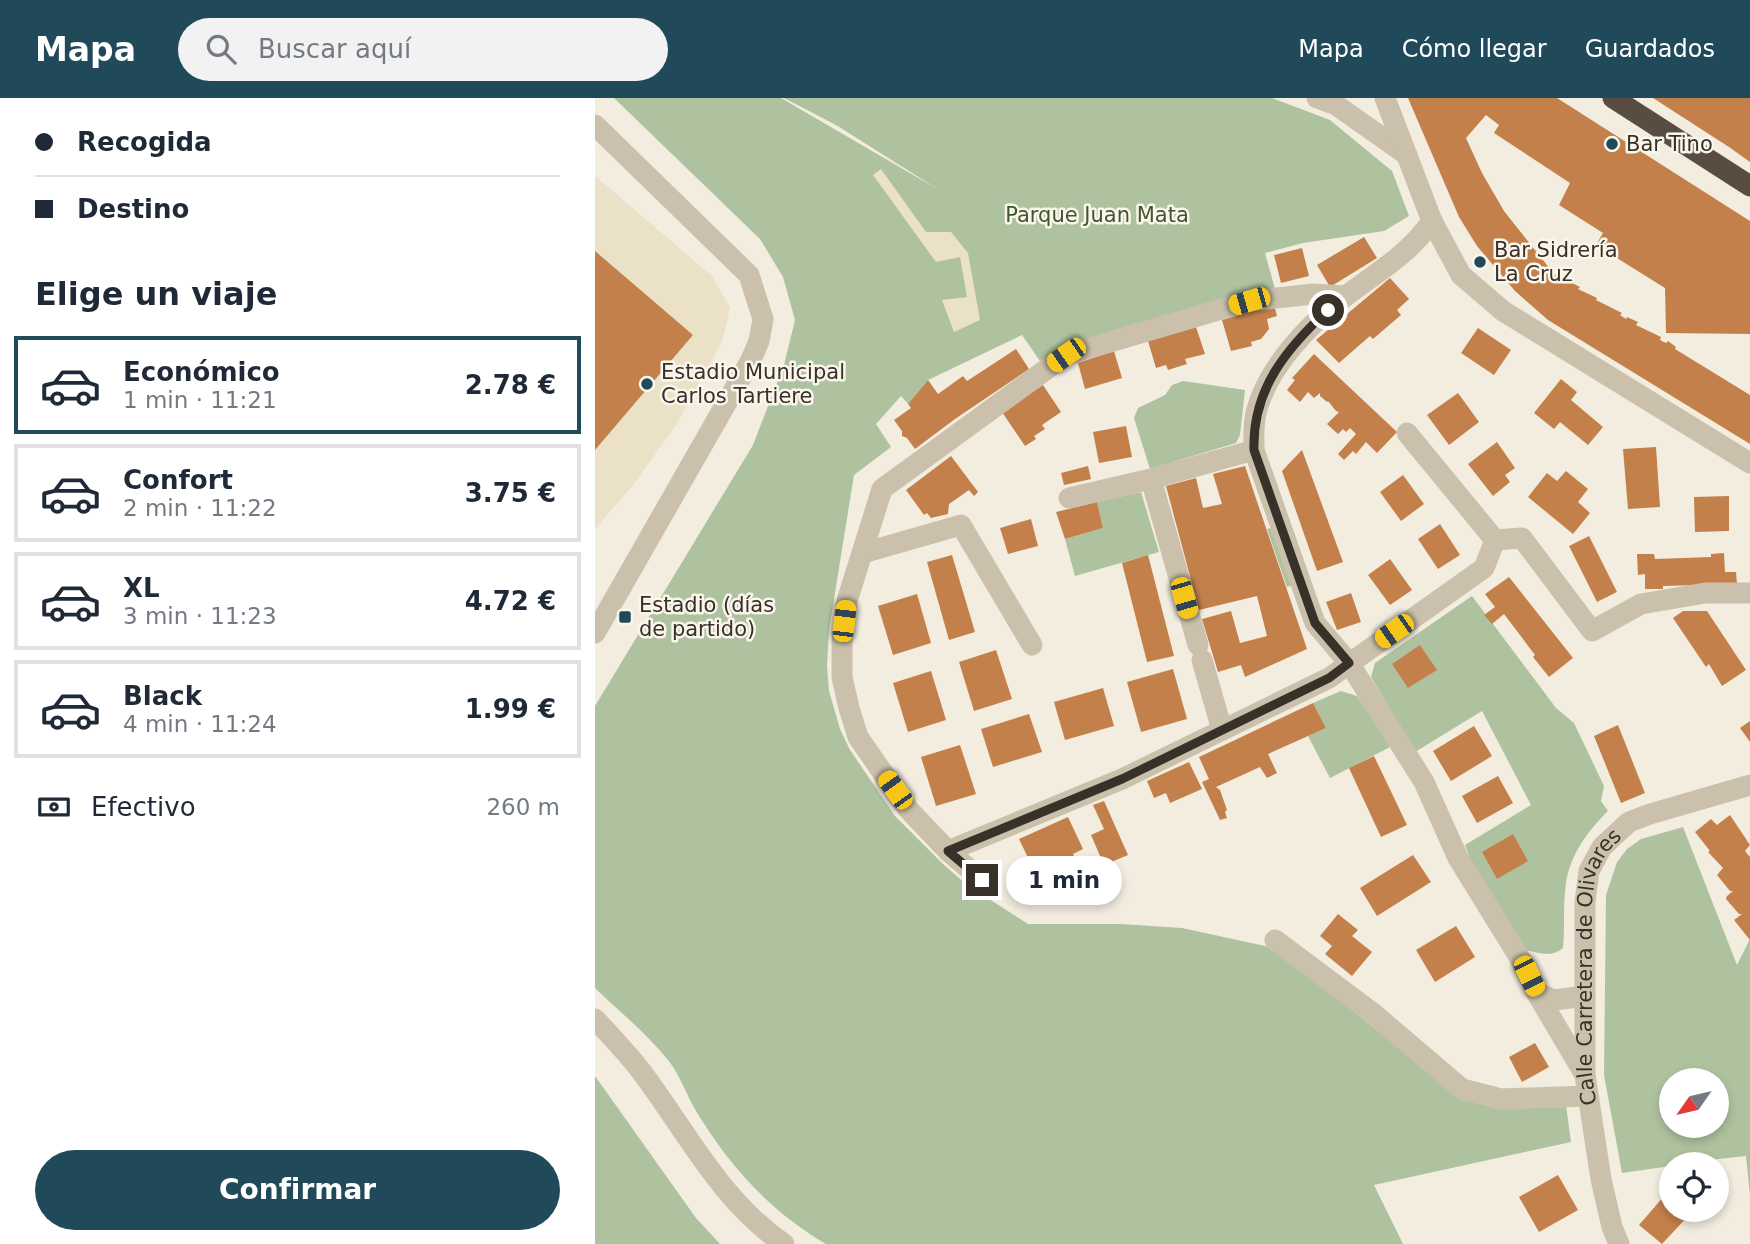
<!DOCTYPE html>
<html lang="es">
<head>
<meta charset="utf-8">
<style>
  body { margin:0; font-family:"DejaVu Sans",sans-serif; background:#f2f2f3; color:#1f2937; height:100vh; display:flex; flex-direction:column; font-size:26px; white-space:nowrap }
  * { box-sizing:border-box; margin:0 }
  p { font-size:23px; color:#747a83 }
  .icon { flex:none; width:38px; height:38px; fill:none; stroke:currentColor; stroke-width:2; stroke-linecap:round; stroke-linejoin:round }
  .map { position:relative; flex:1; overflow:hidden }
  .drawer { display:flex; flex-direction:column; background:#fff; width:595px }
  .drawer>* { flex:none }
  .guide { display:grid; align-content:center; height:154px; padding:0 35px; background:#fff }
  .needle { width:46px; rotate:236deg }
  .tools { position:absolute; left:1064px; top:970px; display:grid; gap:14px }
  .tools a { display:grid; place-items:center; width:70px; height:70px; border-radius:50%; background:#fff; box-shadow:0 4px 10px #0003; font-size:35px }
  .end { position:absolute; width:32px; height:32px; margin:-16px; border:9px solid #38312a; background:#fff; box-shadow:0 0 0 4px #fff }
  .from { border-radius:50% }
  .bubble { position:absolute; height:49px; border-radius:24px; background:#fff; box-shadow:0 4px 10px #0003; font-size:23px; font-weight:700; line-height:49px; text-align:center }
  .car { position:absolute; width:21px; height:42px; margin:-21px -10px; border-radius:9px; box-shadow:0 0 5px 2px #0007; background:linear-gradient(#f5c518 24%,#345 0 40%,#f5c518 0 76%,#345 0 86%,#f5c518 0) }
  .guide b { display:flex; align-items:center; gap:24px; height:66px; font-size:26px }
  .guide b+b { border-top:2px solid #e0e1e3 }
  .guide i { width:18px; height:18px; background:#1f2937 }
  ul { padding:0; list-style:none }
  li { display:flex; align-items:center; gap:21px; height:98px; margin:0 14px 10px; padding:0 21px; border:4px solid #e0e1e3; border-radius:0px }
  li div { flex:1 }
  li b { display:block; font-size:26px }
  li em { font-style:normal; font-weight:700 }
  li.active { border-color:#204a5a }
  li>.icon { width:63px; height:63px; stroke-width:1.5 }
  h2 { padding:0 35px; font-size:32px; line-height:84px }
  .pay { display:flex; align-items:center; gap:18px; height:77px; padding:0 35px; font-size:26px }
  .pay p { margin-inline-start:auto }
  .primary-button { display:flex; gap:14px; margin-top:auto; padding:14px 35px }
  .primary-button a { flex:1; height:80px; border-radius:42px; background:#204a5a; color:#fff; font-size:28px; font-weight:700; line-height:80px; text-align:center }
  header { display:flex; align-items:center; gap:42px; box-sizing:border-box; height:98px; padding:0 35px; background:#204a5a; color:#fff }
  header strong { font-size:33px }
  nav { display:flex; gap:38px; margin-inline-start:auto; font-size:24px }
  .search { width:490px; height:63px; background:#f2f2f3; display:flex; align-items:center; gap:18px; box-sizing:border-box; padding:0 24px; border-radius:38px; color:#747a83; font-size:26px }
  main { display:flex; flex:1; min-height:0 }
  .map>svg:first-child { display:block }
  .green { fill:#afc29f; fill-rule:evenodd }
  .plaza { fill:#eae1c6 }
  .building { fill:#c4804b }
  .lines { fill:none; stroke-linecap:round; stroke-linejoin:round }
  .minor { stroke:#cbc0ab; stroke-width:21 }
  .highway { stroke:#594d41; stroke-width:21 }
  .route { stroke:#38312a; stroke-width:9 }
  .poi-dot { fill:#204a5a; stroke:#faf6eb; stroke-width:2.5 }
  .labels { text-anchor:middle; dominant-baseline:central; stroke-width:5; stroke-linejoin:round; paint-order:stroke }
  .poi-label { font-size:21px; fill:#38312a; stroke:#faf6eb; text-anchor:start }
  .park-label { font-size:21px; fill:#40562e; stroke:#faf6eb }
  .street-label { font-size:21px; fill:#38312a; stroke:#faf6eb }
</style>
</head>
<body>
<header>
<strong>Mapa</strong>
<div class="search"><svg class="icon" aria-label="search" viewBox="0 0 24 24"><circle cx="10" cy="10" r="6"/><path d="M15 15l6 6"/></svg>Buscar aquí</div>
<nav><a>Mapa</a><a>Cómo llegar</a><a>Guardados</a></nav>
</header>
<main>
<section class="drawer">
<div class="guide">
<b><i class="from"></i>Recogida</b>
<b><i></i>Destino</b>
</div>
<h2>Elige un viaje</h2>
<ul>
<li class="active"><svg class="icon" aria-label="car" viewBox="0 0 24 24"><path d="M5 17H2v-5l4-1 3-4h7l3 4 3 1v5h-3M9 17h6M6 11h13"/><circle cx="7" cy="17" r="2"/><circle cx="17" cy="17" r="2"/></svg><div><b>Económico</b><p>1 min · 11:21</p></div><em>2.78 €</em></li>
<li><svg class="icon" aria-label="car" viewBox="0 0 24 24"><path d="M5 17H2v-5l4-1 3-4h7l3 4 3 1v5h-3M9 17h6M6 11h13"/><circle cx="7" cy="17" r="2"/><circle cx="17" cy="17" r="2"/></svg><div><b>Confort</b><p>2 min · 11:22</p></div><em>3.75 €</em></li>
<li><svg class="icon" aria-label="car" viewBox="0 0 24 24"><path d="M5 17H2v-5l4-1 3-4h7l3 4 3 1v5h-3M9 17h6M6 11h13"/><circle cx="7" cy="17" r="2"/><circle cx="17" cy="17" r="2"/></svg><div><b>XL</b><p>3 min · 11:23</p></div><em>4.72 €</em></li>
<li><svg class="icon" aria-label="car" viewBox="0 0 24 24"><path d="M5 17H2v-5l4-1 3-4h7l3 4 3 1v5h-3M9 17h6M6 11h13"/><circle cx="7" cy="17" r="2"/><circle cx="17" cy="17" r="2"/></svg><div><b>Black</b><p>4 min · 11:24</p></div><em>1.99 €</em></li>
</ul>
<div class="pay"><svg class="icon" aria-label="cash" viewBox="0 0 24 24"><path d="M3 7h18v10H3z"/><circle cx="12" cy="12" r="2"/></svg>Efectivo<p>260 m</p></div>
<div class="primary-button"><a>Confirmar</a></div>
</section>
<div class="map">
<svg width="1155" height="1146" viewBox="0 0 1155 1146">
  <rect width="100%" height="100%" fill="#f2eddf"/>
  <g class="green">
    <path d="M19,0H186L344,92L241,27L189,0H677L735,22L797,73L814,118L789,133L708,145L670,155L680,191L447,266L427,237L333,282L313,306L306,298L281,326L296,349L259,377L234,532L232,568L234,593L245,631L255,652L300,718L348,766L372,787L433,826H526L587,830L679,850L832,972L971,1007L976,1044L779,1087L808,1146H231C175,1113 135,1069 101,1013C91,996 85,977 73,962C52,936 24,913 0,890V608L158,347L189,267L200,222L188,179L165,141Z"/>
    <path d="M588,283L650,292L645,337L641,345L555,371L539,320L543,310L570,297L577,287Z"/>
    <path d="M546,394L564,454L480,478L470,441L508,430L502,404Z"/>
    <path d="M680,429L699,487L692,489L672,431Z"/>
    <path d="M877,498L961,610L979,625L1009,688L1006,703L1013,713C990,736 972,761 970,794C968,813 970,831 968,850C956,860 944,855 930,852L879,772L870,747L936,707L887,613L820,654L776,579L780,565Z"/>
    <path d="M746,593L762,598L797,648L735,680L713,638L731,630L718,605Z"/>
    <path d="M1088,729L1142,867L1155,841V1097L1151,1058L1076,1066V1068L1027,1075L1009,977L1011,797L1022,764L1032,751L1046,741ZM1076,982H1122V1027H1076Z"/>
    <path d="M0,978L101,1120L125,1146H0Z"/>
  </g>
  <g class="plaza">
    <path d="M286,71L331,134H356L373,155L385,222L359,234L347,202L372,199L365,159L341,164L278,77Z"/>
    <path d="M0,78L117,178L135,210L127,244L81,327L38,387L0,431V352L98,237L0,153Z"/>
  </g>
  <g class="building">
    <path d="M813,0H962L1155,123V236L1071,235L1070,190L1001,147L1008,135L964,107L975,85L899,35L904,27L891,17L871,40L887,75L909,113L959,176L985,189L983,191L1002,200L1001,202L1027,215L1025,217L1031,221L1032,219L1043,224L1041,227L1066,239L1065,242L1071,245L1073,243L1081,249L1080,251L1155,297V346L953,222L920,193L882,148L864,119Z"/>
    <path d="M1058,0H1155V64L1134,49Z"/>
    <path d="M769,139L782,160L735,189L722,167Z"/>
    <path d="M707,150L714,178L686,185L679,157Z"/>
    <path d="M0,153L98,237L0,352Z"/>
    <path d="M795,180L814,201L802,212L806,217L778,241L775,238L744,265L721,242Z"/>
    <path d="M679,207L682,218L672,221L674,231L666,241L656,244L657,248L636,253L627,222Z"/>
    <path d="M601,229L610,256L590,261L592,266L573,272L571,267L561,270L553,243Z"/>
    <path d="M883,230L916,252L899,277L866,255Z"/>
    <path d="M421,251L434,271L360,321L320,351L312,340L307,338V333L299,322L316,310L313,306L333,282L343,296L368,278L372,283Z"/>
    <path d="M519,253L527,280L490,291L483,265Z"/>
    <path d="M719,256L802,334L782,355L771,344L761,356L758,353L749,362L743,356L761,336L755,330L751,334L748,331L743,336L732,326L744,314L741,313L733,303L732,304L725,298V295L719,300L713,294L705,304L692,292L700,282L697,280Z"/>
    <path d="M966,281L982,294L976,302L1008,329L993,347L965,324L959,331L939,315Z"/>
    <path d="M448,287L466,314L447,327L450,331L439,338L441,341L430,348L407,314Z"/>
    <path d="M863,295L884,324L854,347L832,317Z"/>
    <path d="M531,328L537,359L504,365L498,334Z"/>
    <path d="M902,344L920,370L910,377L915,384L898,398L873,366Z"/>
    <path d="M1061,349L1065,409L1033,411L1028,351Z"/>
    <path d="M707,352L748,464L722,473L687,373Z"/>
    <path d="M356,358L383,394L379,398L374,392L354,406L353,416L336,420L332,415L329,417L311,392Z"/>
    <path d="M493,368L496,381L469,387L466,375Z"/>
    <path d="M650,368L712,551L650,579L646,567L623,574L607,521L636,513L645,545L672,538L662,498L604,512L571,388L601,380L608,410L627,406L618,376Z"/>
    <path d="M971,373L993,391L983,404L995,415L978,436L933,399L952,375L962,383Z"/>
    <path d="M808,377L829,406L806,423L785,394Z"/>
    <path d="M1134,398V433L1100,434L1099,399Z"/>
    <path d="M502,404L508,430L470,441L461,414Z"/>
    <path d="M436,421L443,448L413,456L405,430Z"/>
    <path d="M845,426L865,457L843,471L823,441Z"/>
    <path d="M994,438L1022,494L1002,504L974,448Z"/>
    <path d="M1129,455L1130,474H1141L1142,486L1068,488V491H1050V476L1043,477L1042,456H1059L1060,461L1116,459V456Z"/>
    <path d="M357,457L380,534L354,542L332,464Z"/>
    <path d="M553,457L579,558L552,564L527,465Z"/>
    <path d="M795,461L817,492L795,507L773,477Z"/>
    <path d="M914,479L978,560L954,579L938,559L940,557L909,516L897,526L889,517L900,509L890,496Z"/>
    <path d="M756,495L766,524L742,532L731,504Z"/>
    <path d="M322,496L336,545L298,557L283,508Z"/>
    <path d="M1088,513H1112L1151,572L1127,588L1114,566L1111,569L1078,520Z"/>
    <path d="M825,547L842,572L813,590L797,566Z"/>
    <path d="M401,552L417,601L379,613L364,564Z"/>
    <path d="M578,571L592,621L546,634L532,584Z"/>
    <path d="M336,573L351,622L313,634L298,585Z"/>
    <path d="M508,590L519,628L470,642L459,604Z"/>
    <path d="M718,605L731,630L673,656L682,675L672,680L665,669L621,689L625,692L632,712L630,714L632,720L625,722L607,684L614,681L604,659Z"/>
    <path d="M434,616L447,654L398,669L386,631Z"/>
    <path d="M1155,623V644L1145,630Z"/>
    <path d="M1023,627L1050,695L1026,705L999,638Z"/>
    <path d="M879,628L897,658L856,683L838,653Z"/>
    <path d="M365,647L381,696L341,708L326,659Z"/>
    <path d="M779,658L812,727L786,739L754,670Z"/>
    <path d="M594,664L607,691L575,705L571,695L559,700L552,683Z"/>
    <path d="M903,678L918,705L882,725L867,698Z"/>
    <path d="M509,703L533,757L509,767L496,737L509,731L498,707Z"/>
    <path d="M1135,717L1155,747L1150,753L1155,759V842L1139,822L1147,816H1144L1131,801L1132,798L1138,793H1135L1122,777L1128,770L1113,754L1115,753L1100,734L1116,721L1122,727Z"/>
    <path d="M473,719L488,751L478,756L487,776L449,793L424,741Z"/>
    <path d="M918,736L933,763L902,781L887,754Z"/>
    <path d="M818,757L836,784L782,818L765,790Z"/>
    <path d="M743,816L763,832L757,838L777,854L757,878L730,856L737,848L725,838Z"/>
    <path d="M861,828L880,859L840,884L821,852Z"/>
    <path d="M940,945L954,969L927,984L914,959Z"/>
    <path d="M963,1077L983,1112L944,1134L924,1099Z"/>
    <path d="M1070,1097L1076,1103V1111H1086L1093,1118L1067,1146L1044,1127Z"/>
  </g>
  <g class="lines">
    <g class="minor">
      <path d="M722,0L741,7L812,57"/>
      <path d="M790,0L837,123C815,155 783,174 752,197C716,224 672,269 661,315C658,327 659,340 659,352L720,525L754,565L829,684L863,760L926,862L941,894L990,977"/>
      <path d="M0,27L154,177L168,221L164,243L156,262L0,535"/>
      <path d="M837,123L866,177L908,213L1155,365"/>
      <path d="M556,381L603,547"/>
      <path d="M474,400L556,381L659,352"/>
      <path d="M900,442L927,440L997,533L1046,506L1110,495H1155"/>
      <path d="M268,455L366,427L437,547"/>
      <path d="M607,562L627,632"/>
      <path d="M353,753L527,681L734,580L889,470L900,442L812,335"/>
      <path d="M387,782L353,753L313,711L263,639L254,610L247,579V544L252,503L287,391L471,257L654,203L718,196L751,198"/>
      <path d="M680,842L779,916L867,991L906,1001L992,998"/>
      <path d="M941,894L959,902L990,898"/>
      <path d="M0,921C16,938 32,955 46,973C92,1034 125,1102 189,1146"/>
      <path id="s1" d="M1024,1146L1017,1129L1006,1081L990,977V804L994,773L1007,749L1034,724L1055,716L1155,687"/>
    </g>
    <path class="highway" d="M1018,0L1155,88"/>
  </g>
  <g class="lines">
    <path class="route" d="M387,782L353,753L527,681L734,580L754,565L720,525L659,352C657,292 691,251 733,212"/>
  </g>
  <g class="poi-dot">
    <circle cx="1017" cy="46" r="7"/>
    <circle cx="885" cy="164" r="7"/>
    <circle cx="52" cy="286" r="7"/>
    <rect x="23" y="512" width="14" height="14" rx="3.5"/>
  </g>
  <g class="labels">
    <g class="poi-label">
      <text x="1031" y="46">Bar Tino</text>
      <text x="899" y="152">Bar Sidrería<tspan x="899" dy="24">La Cruz</tspan></text>
      <text x="66" y="274">Estadio Municipal<tspan x="66" dy="24">Carlos Tartiere</tspan></text>
      <text x="44" y="507">Estadio (días<tspan x="44" dy="24">de partido)</tspan></text>
    </g>
    <g class="park-label">
      <text x="502" y="117">Parque Juan Mata</text>
    </g>
    <g class="street-label">
      <text stroke="none"><textPath href="#s1" startOffset="284">Calle Carretera de Olivares</textPath></text>
    </g>
  </g>
</svg>
<div class="tools">
<a><svg class="needle" viewBox="-14 -14 28 28"><path d="M0-13l5 13h-10z" fill="#e53935"/><path d="M0 13l5-13h-10z" fill="#747a83"/></svg></a>
<a><svg class="icon" aria-label="locate" viewBox="0 0 24 24"><circle cx="12" cy="12" r="6"/><path d="M12 2v4M12 18v4M2 12h4M18 12h4"/></svg></a>
</div>
<i class="end from" style="left:733px;top:212px"></i>
<i class="end" style="left:387px;top:782px"></i>
<div class="bubble" style="left:411px;top:758px;width:116px">1 min</div>
<i class="car" style="left:654px;top:203px;rotate:254deg"></i>
<i class="car" style="left:471px;top:257px;rotate:235deg"></i>
<i class="car" style="left:589px;top:500px;rotate:164deg"></i>
<i class="car" style="left:249px;top:523px;rotate:7deg"></i>
<i class="car" style="left:799px;top:533px;rotate:235deg"></i>
<i class="car" style="left:300px;top:692px;rotate:324deg"></i>
<i class="car" style="left:934px;top:878px;rotate:154deg"></i>
</div>
</main>
</body>
</html>
